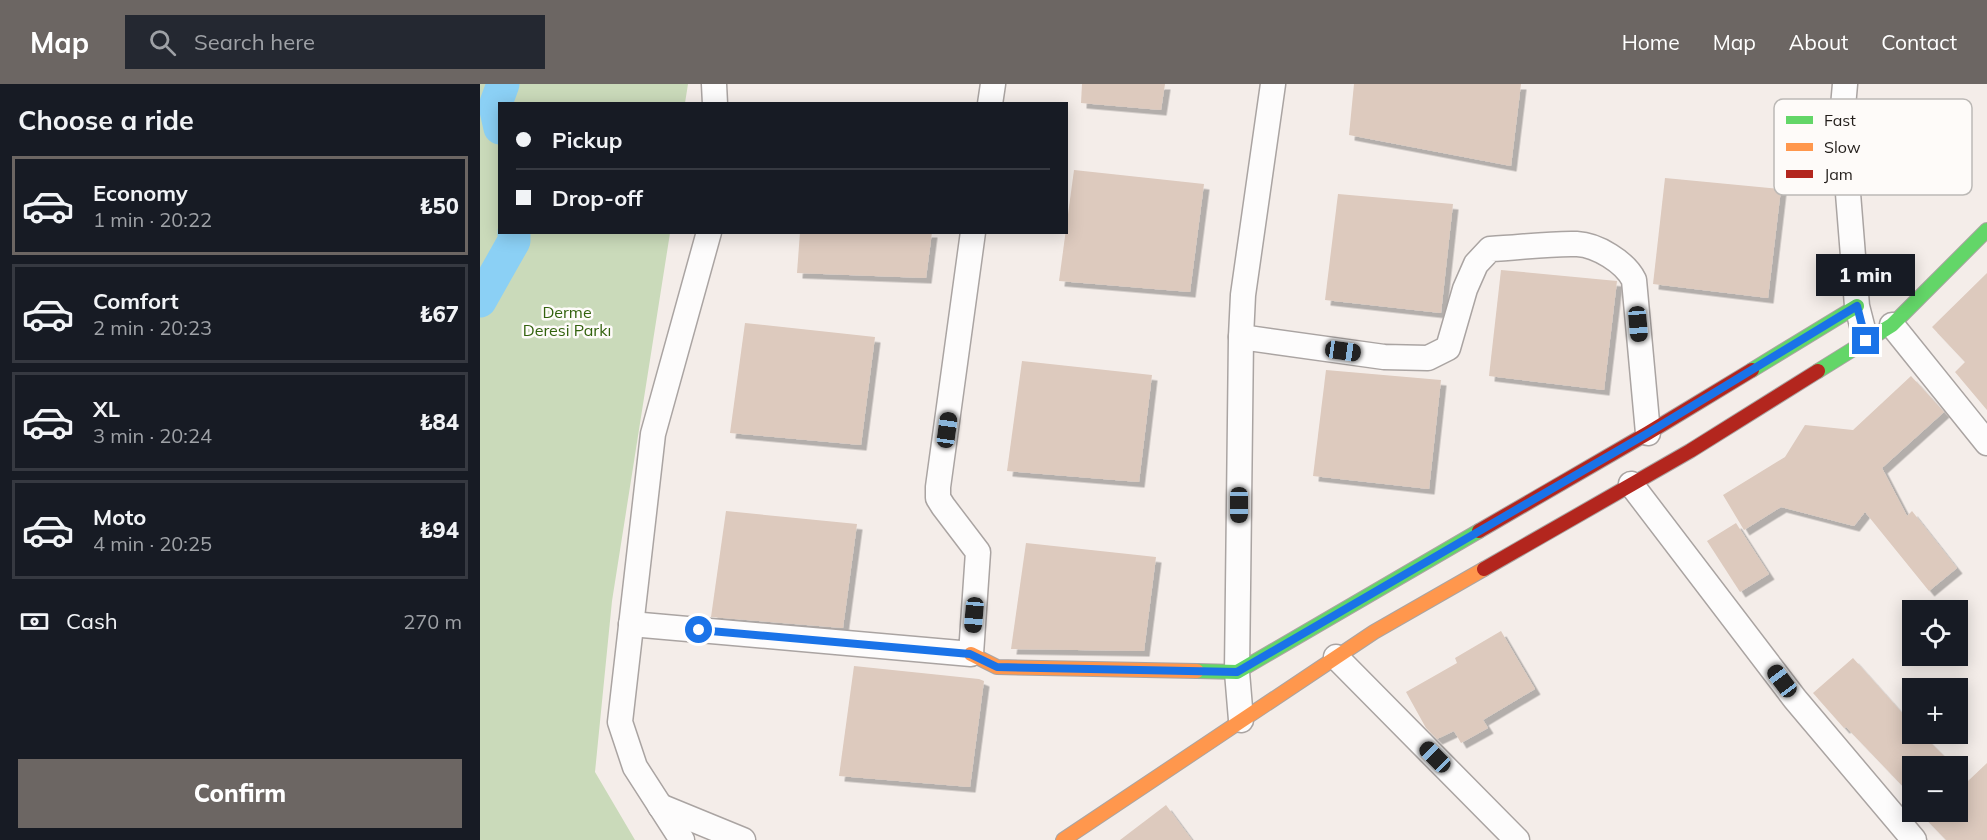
<!DOCTYPE html>
<html lang="en">
<head>
<meta charset="utf-8">
<style>
  body { margin:0; font-family:Mulish,sans-serif; background:#242831; color:#f1f3f6; height:100vh; display:flex; flex-direction:column; font-size:22px; white-space:nowrap }
  * { box-sizing:border-box; margin:0 }
  p { font-size:20px; color:#9ea1a6 }
  .icon { flex:none; width:33px; height:33px; fill:none; stroke:currentColor; stroke-width:2; stroke-linecap:round; stroke-linejoin:round }
  .map { position:relative; flex:1; overflow:hidden }
  .drawer { display:flex; flex-direction:column; background:#171b24; width:480px }
  .drawer>* { flex:none }
  .guide { position:absolute; left:18px; top:18px; width:570px; height:132px; border-radius:0px; box-shadow:0 3px 15px #0003; display:grid; align-content:center; height:132px; padding:0 18px; background:#171b24 }
  .buttons { position:absolute; left:1422px; top:516px; display:grid; gap:12px }
  .buttons a { display:grid; place-items:center; width:66px; height:66px; border-radius:0px; background:#171b24; box-shadow:0 3px 15px #0003; font-size:30px }
  .end { position:absolute; width:27px; height:27px; margin:-14px; border:8px solid #1a73e8; background:#fff; box-shadow:0 0 0 3px #fff }
  .from { border-radius:50% }
  .bubble { position:absolute; height:42px; border-radius:0px; background:#171b24; box-shadow:0 3px 15px #0003; font-size:20px; font-weight:800; line-height:42px; text-align:center }
  .car { position:absolute; width:18px; height:36px; margin:-18px -9px; border-radius:8px; box-shadow:0 0 4px 2px #0007; background:linear-gradient(#222 24%,#8ab4d8 0 40%,#222 0 76%,#8ab4d8 0 86%,#222 0) }
  .guide b { display:flex; align-items:center; gap:21px; height:57px; font-size:22px }
  .guide b+b { border-top:2px solid #363941 }
  .guide i { width:15px; height:15px; background:#f1f3f6 }
  ul { padding:0; list-style:none }
  li { display:flex; align-items:center; gap:18px; height:99px; margin:0 12px 9px; padding:0 6px; border:3px solid #363941; border-radius:0px }
  li div { flex:1 }
  li b { display:block; font-size:22px }
  li em { font-style:normal; font-weight:800 }
  li.active { border-color:#6c6663 }
  li>.icon { width:54px; height:54px; stroke-width:1.5 }
  h2 { padding:0 18px; font-size:27px; line-height:72px }
  .pay { display:flex; align-items:center; gap:15px; height:66px; padding:0 18px; font-size:22px }
  .pay p { margin-inline-start:auto }
  .button { display:flex; gap:12px; margin-top:auto; padding:12px 18px }
  .button a { flex:1; height:69px; border-radius:0px; background:#6c6663; color:#fff; font-size:24px; font-weight:800; line-height:69px; text-align:center }
  header { display:flex; align-items:center; gap:36px; box-sizing:border-box; height:84px; padding:0 30px; background:#6c6663; color:#fff }
  header strong { font-size:28px }
  nav { display:flex; gap:33px; margin-inline-start:auto; font-size:21px }
  .search { width:420px; height:54px; background:#242831; display:flex; align-items:center; gap:15px; box-sizing:border-box; padding:0 21px; border-radius:0px; color:#9ea1a6; font-size:22px }
  main { display:flex; flex:1; min-height:0 }
  .map>svg:first-child { display:block }
  .green { fill:#cadaba }
  .lines { fill:none; stroke-linecap:round; stroke-linejoin:round }
  .canal { stroke:#8bd0f5; stroke-width:33 }
  .building { fill:#ddcabe; filter:url(#shadow) }
  .street-casing { stroke:#aaa4a2; stroke-width:27 }
  .fast-casing { stroke:#aaa4a2; stroke-width:16 }
  .slow-casing { stroke:#aaa4a2; stroke-width:16 }
  .jam-casing { stroke:#aaa4a2; stroke-width:16 }
  .street { stroke:#fdfcfc; stroke-width:24 }
  .fast { stroke:#63d668; stroke-width:14 }
  .slow { stroke:#ff974d; stroke-width:14 }
  .jam { stroke:#b3261e; stroke-width:14 }
  .route { stroke:#1a73e8; stroke-width:8 }
  .labels { text-anchor:middle; dominant-baseline:central; stroke-width:5; stroke-linejoin:round; paint-order:stroke }
  .park-label { font-size:16px; fill:#33620e; stroke:#fefbf9 }
  .key { fill:#fefbf9; stroke:#bcb9b6; stroke-width:1.5 }
  .key-label { font-size:16px; fill:#231e1b }
</style>
</head>
<body>
<header>
<strong>Map</strong>
<div class="search"><svg class="icon" aria-label="search" viewBox="0 0 24 24"><circle cx="10" cy="10" r="6"/><path d="M15 15l6 6"/></svg>Search here</div>
<nav><a>Home</a><a>Map</a><a>About</a><a>Contact</a></nav>
</header>
<main>
<section class="drawer">
<h2>Choose a ride</h2>
<ul>
<li class="active"><svg class="icon" aria-label="car" viewBox="0 0 24 24"><path d="M5 17H2v-5l4-1 3-4h7l3 4 3 1v5h-3M9 17h6M6 11h13"/><circle cx="7" cy="17" r="2"/><circle cx="17" cy="17" r="2"/></svg><div><b>Economy</b><p>1 min · 20:22</p></div><em>₺50</em></li>
<li><svg class="icon" aria-label="car" viewBox="0 0 24 24"><path d="M5 17H2v-5l4-1 3-4h7l3 4 3 1v5h-3M9 17h6M6 11h13"/><circle cx="7" cy="17" r="2"/><circle cx="17" cy="17" r="2"/></svg><div><b>Comfort</b><p>2 min · 20:23</p></div><em>₺67</em></li>
<li><svg class="icon" aria-label="car" viewBox="0 0 24 24"><path d="M5 17H2v-5l4-1 3-4h7l3 4 3 1v5h-3M9 17h6M6 11h13"/><circle cx="7" cy="17" r="2"/><circle cx="17" cy="17" r="2"/></svg><div><b>XL</b><p>3 min · 20:24</p></div><em>₺84</em></li>
<li><svg class="icon" aria-label="car" viewBox="0 0 24 24"><path d="M5 17H2v-5l4-1 3-4h7l3 4 3 1v5h-3M9 17h6M6 11h13"/><circle cx="7" cy="17" r="2"/><circle cx="17" cy="17" r="2"/></svg><div><b>Moto</b><p>4 min · 20:25</p></div><em>₺94</em></li>
</ul>
<div class="pay"><svg class="icon" aria-label="cash" viewBox="0 0 24 24"><path d="M3 7h18v10H3z"/><circle cx="12" cy="12" r="2"/></svg>Cash<p>270 m</p></div>
<div class="button"><a>Confirm</a></div>
</section>
<div class="map">
<svg width="1507" height="756" viewBox="0 0 1507 756">
  <defs>
    <filter id="shadow"><feDropShadow dx="5.5" dy="5.5" stdDeviation="0" flood-color="#0004"/></filter>
  </defs>
  <rect width="100%" height="100%" fill="#f4ede9"/>
  <path class="green" d="M0,0H208L205,19L20,20V148L190,149L132,517L115,688L155,756H0Z"/>
  <g class="lines">
    <g class="canal">
      <path d="M20,44L15,22L23,0"/>
      <path d="M0,217L34,157V148"/>
    </g>
  </g>
  <g class="building">
    <path d="M602,0H685L681,26L601,19Z"/>
    <path d="M874,0H1041L1031,82L869,51Z"/>
    <path d="M594,86L724,100L710,208L579,197Z"/>
    <path d="M1185,94L1301,105L1288,214L1173,200Z"/>
    <path d="M858,110L973,120L961,229L845,216Z"/>
    <path d="M320,148H452L446,194L317,189Z"/>
    <path d="M1021,186L1137,197L1124,306L1009,292Z"/>
    <path d="M1507,189V326L1475,288L1485,278L1452,243Z"/>
    <path d="M265,239L395,253L381,361L250,349Z"/>
    <path d="M542,277L672,291L659,398L527,387Z"/>
    <path d="M846,286L961,296L949,405L833,392Z"/>
    <path d="M1431,292L1464,328L1402,384L1427,432L1432,427L1477,484L1449,507L1385,428L1374,442L1301,423L1264,446L1243,411L1305,373L1325,341L1373,346Z"/>
    <path d="M246,427L377,440L363,544L231,533Z"/>
    <path d="M1256,439L1289,490L1260,508L1227,457Z"/>
    <path d="M546,459L676,473L664,567L531,565Z"/>
    <path d="M1021,547L1055,605L1003,636L1008,644L981,659L974,647L957,655L946,644L926,608L977,579L975,574Z"/>
    <path d="M1373,574L1432,640V650H1442L1474,682H1432V712L1366,643L1364,644L1333,609Z"/>
    <path d="M374,582L499,595L504,597L490,703L359,692Z"/>
    <path d="M1507,679V756H1466L1439,728H1478V686L1488,697Z"/>
    <path d="M686,721L712,756H640Z"/>
  </g>
  <g class="lines">
    <defs>
      <g id="street">
        <path d="M234,0L235,20"/>
        <path d="M1365,0L1362,34L1377,222L1386,257"/>
        <path d="M510,20L513,0"/>
        <path d="M1412,241L1507,359"/>
        <path d="M761,253L904,273L948,274L968,264L985,205L996,180L1010,165C1038,164 1069,159 1097,160C1117,161 1145,178 1154,196L1168,349"/>
        <path d="M1151,400L1315,615L1434,756"/>
        <path d="M151,540L491,570L498,468L463,422L458,414V403L493,148"/>
        <path d="M856,573L1037,756"/>
        <path d="M761,636L757,588L761,253L763,211L793,0"/>
        <path d="M180,722L263,756"/>
        <path d="M202,756L155,683L140,638L173,350L229,148"/>
      </g>
      <g id="fast">
        <path d="M1272,286L1377,222"/>
        <path d="M1338,287L1412,241L1507,146"/>
        <path d="M717,587L757,588L999,447"/>
      </g>
      <g id="slow">
        <path d="M491,570L517,583L717,587"/>
        <path d="M583,756L894,548L1004,485"/>
      </g>
      <g id="jam">
        <path d="M999,447L1168,349L1272,286"/>
        <path d="M1004,485L1210,367L1338,287"/>
      </g>
    </defs>
    <use href="#street" class="street-casing"/>
    <use href="#fast" class="fast-casing"/>
    <use href="#slow" class="slow-casing"/>
    <use href="#jam" class="jam-casing"/>
    <use href="#street" class="street"/>
    <use href="#fast" class="fast"/>
    <use href="#slow" class="slow"/>
    <use href="#jam" class="jam"/>
  </g>
  <g class="lines">
    <path class="route" d="M219,546L490,570L517,583L757,588L1168,349L1377,222L1386,257"/>
  </g>
  <g class="labels">
    <g class="park-label">
      <text x="87" y="228">Derme<tspan x="87" dy="18">Deresi Parkı</tspan></text>
    </g>
  </g>
  <rect x="1294" y="15" width="198" height="96" rx="9" class="key"/>
  <rect x="1306" y="32" width="27" height="8" fill="#63d668"/>
  <rect x="1306" y="59" width="27" height="8" fill="#ff974d"/>
  <rect x="1306" y="86" width="27" height="8" fill="#b3261e"/>
  <g class="key-label">
    <text x="1344" y="42">Fast</text>
    <text x="1344" y="69">Slow</text>
    <text x="1344" y="96">Jam</text>
  </g>
</svg>
<div class="buttons">
<a><svg class="icon" aria-label="locate" viewBox="0 0 24 24"><circle cx="12" cy="12" r="6"/><path d="M12 2v4M12 18v4M2 12h4M18 12h4"/></svg></a>
<a>+</a>
<a>−</a>
</div>
<i class="end from" style="left:219px;top:546px"></i>
<i class="end" style="left:1386px;top:257px"></i>
<div class="bubble" style="left:1336px;top:170px;width:99px">1 min</div>
<i class="car" style="left:1158px;top:240px;rotate:175deg"></i>
<i class="car" style="left:863px;top:267px;rotate:98deg"></i>
<i class="car" style="left:467px;top:346px;rotate:8deg"></i>
<i class="car" style="left:759px;top:421px;rotate:180deg"></i>
<i class="car" style="left:494px;top:531px;rotate:185deg"></i>
<i class="car" style="left:1302px;top:597px;rotate:323deg"></i>
<i class="car" style="left:955px;top:673px;rotate:315deg"></i>
<div class="guide">
<b><i class="from"></i>Pickup</b>
<b><i></i>Drop-off</b>
</div>
</div>
</main>
</body>
</html>
